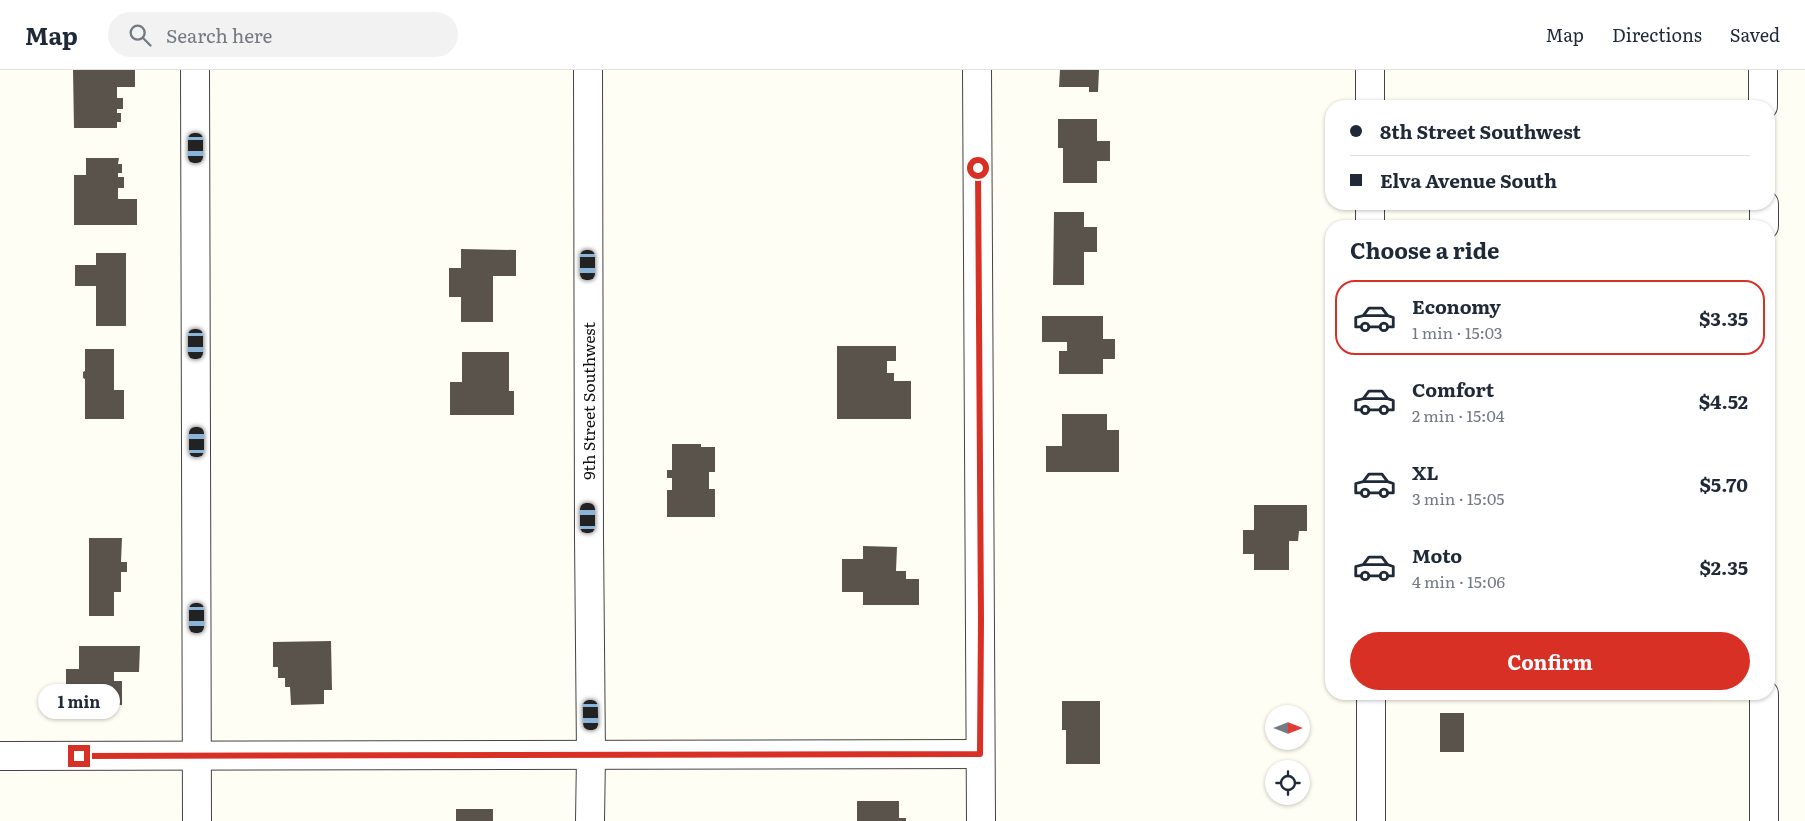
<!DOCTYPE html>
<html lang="en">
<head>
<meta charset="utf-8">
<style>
  body { margin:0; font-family:Literata,serif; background:#f2f2f3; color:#1f2937; height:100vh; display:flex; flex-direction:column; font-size:19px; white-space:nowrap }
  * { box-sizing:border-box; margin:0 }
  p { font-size:16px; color:#747a83 }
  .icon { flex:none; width:28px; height:28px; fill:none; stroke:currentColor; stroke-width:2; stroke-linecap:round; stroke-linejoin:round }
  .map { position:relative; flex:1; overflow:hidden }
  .drawer { position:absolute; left:1325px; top:150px; width:450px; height:480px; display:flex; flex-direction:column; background:#fff; border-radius:20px; box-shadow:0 1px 4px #0004 }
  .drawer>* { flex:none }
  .guide { position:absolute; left:1325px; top:30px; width:450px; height:110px; border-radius:20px; box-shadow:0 1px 4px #0004; display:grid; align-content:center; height:110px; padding:0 25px; background:#fff }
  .needle { width:32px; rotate:90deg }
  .fabs { position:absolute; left:1265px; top:635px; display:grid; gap:10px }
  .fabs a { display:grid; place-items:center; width:45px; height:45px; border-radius:50%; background:#fff; box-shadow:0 1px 4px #0004; font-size:25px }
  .end { position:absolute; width:22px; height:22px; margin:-11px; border:6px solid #d93025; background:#fff; box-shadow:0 0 0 2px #fff }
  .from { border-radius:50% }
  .bubble { position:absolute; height:35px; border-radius:18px; background:#fff; box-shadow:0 1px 4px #0004; font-size:16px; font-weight:700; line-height:35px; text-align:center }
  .car { position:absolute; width:15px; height:30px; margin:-15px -8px; border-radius:6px; box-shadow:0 0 4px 1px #0007; background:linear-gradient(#222 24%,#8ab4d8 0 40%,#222 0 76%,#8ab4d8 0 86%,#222 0) }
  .guide b { display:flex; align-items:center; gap:18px; height:48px; font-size:19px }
  .guide b+b { border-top:1px solid #e0e1e3 }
  .guide i { width:12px; height:12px; background:#1f2937 }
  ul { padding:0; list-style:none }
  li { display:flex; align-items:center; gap:15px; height:75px; margin:0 10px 8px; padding:0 15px; border:2px solid transparent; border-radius:20px }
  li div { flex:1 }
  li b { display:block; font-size:19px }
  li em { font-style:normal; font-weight:700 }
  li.on { border-color:#d93025 }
  li>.icon { width:45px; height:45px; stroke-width:1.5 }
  h2 { padding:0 25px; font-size:22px; line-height:60px }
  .cta { display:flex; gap:10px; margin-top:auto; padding:10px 25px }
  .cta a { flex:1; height:58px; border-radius:30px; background:#d93025; color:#fff; font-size:20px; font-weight:700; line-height:58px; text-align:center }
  header { display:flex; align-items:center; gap:30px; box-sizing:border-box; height:70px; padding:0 25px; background:#fff; border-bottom:1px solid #e0e1e3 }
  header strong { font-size:24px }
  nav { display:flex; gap:28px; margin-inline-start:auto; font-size:18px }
  .search { width:350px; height:45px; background:#f2f2f3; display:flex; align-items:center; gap:12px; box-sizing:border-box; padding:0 18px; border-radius:28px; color:#747a83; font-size:19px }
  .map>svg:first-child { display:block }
  .building { fill:#5a534c }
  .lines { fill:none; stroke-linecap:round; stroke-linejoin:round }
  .street-casing { stroke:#444; stroke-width:30 }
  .street { stroke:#fff; stroke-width:28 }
  .route { stroke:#d93025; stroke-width:6 }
  .labels { text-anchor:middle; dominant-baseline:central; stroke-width:5; stroke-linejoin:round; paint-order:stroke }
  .street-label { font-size:16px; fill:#111; stroke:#fff }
</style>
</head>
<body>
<header>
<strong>Map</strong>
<div class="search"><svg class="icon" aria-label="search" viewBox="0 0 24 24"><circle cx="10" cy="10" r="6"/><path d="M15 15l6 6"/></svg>Search here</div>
<nav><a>Map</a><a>Directions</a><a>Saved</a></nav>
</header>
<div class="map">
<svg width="1805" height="751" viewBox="0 0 1805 751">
  <rect width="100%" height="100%" fill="#fffef4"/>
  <g class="building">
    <path d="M73,0H135V17H117V28H123V39H117V43H121V52H117V58H74Z"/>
    <path d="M1060,0H1099L1098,22H1089V17H1059Z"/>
    <path d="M1058,49H1097V71H1110V91H1097V113H1063V78H1058Z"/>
    <path d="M86,88H119L118,94H122V103H118V107H124V118H118V129H137V155H74V105H86Z"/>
    <path d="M1054,142H1084V157H1097V182H1084V215H1053Z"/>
    <path d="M461,179L516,180V206H493V252H461V227H449V198H461Z"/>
    <path d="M96,183H126V256H96V216H75V195H96Z"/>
    <path d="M1042,246H1103V269H1115V289H1103V304H1059V281H1067V272H1042Z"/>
    <path d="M837,276H896V291H887V303H894V311H911V349H837Z"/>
    <path d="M85,279H114V320H124V349H85V309L83,308V302L85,301Z"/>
    <path d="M462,282H509V321H514V345H450V312H462Z"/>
    <path d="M1062,344H1107V360H1119V402H1046V376H1062Z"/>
    <path d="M672,374H701V377H715V402H709V419H715V447H667V420H672V408H667V400H672Z"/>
    <path d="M1254,435H1307V461H1299L1298,471H1289V500H1254V484H1243V460H1254Z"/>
    <path d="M89,468H122L121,492H127V502H121V522H114V546H89Z"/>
    <path d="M863,476L897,477L896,501H906V509H919V535H863V522H842V489H863Z"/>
    <path d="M331,571L332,620H324V634L291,635L290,617H285V608H278V597H273V572Z"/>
    <path d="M79,576H140L139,602H114V611H122V635H79V619H66V599H79Z"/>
    <path d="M1062,631H1100V694H1066V660H1062Z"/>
    <rect x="1440" y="643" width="24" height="39"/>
    <path d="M857,731H899V748H906V751H857Z"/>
    <rect x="456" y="739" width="37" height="12"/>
  </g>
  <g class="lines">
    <defs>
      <g id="street">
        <path d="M195,0L197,751"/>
        <path d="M588,0L589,467L591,685L590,751"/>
        <path d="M977,0L981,751"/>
        <path d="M1370,0V36"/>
        <path d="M1763,0V36"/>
        <path d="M1370,134V156"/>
        <path d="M1764,134V156"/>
        <path d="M1371,624V751"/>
        <path d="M0,686L980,684"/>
        <path d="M1764,751V624"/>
      </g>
    </defs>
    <use href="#street" class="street-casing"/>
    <use href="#street" class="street"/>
  </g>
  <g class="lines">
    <path class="route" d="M79,686L980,684L981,550L978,98"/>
  </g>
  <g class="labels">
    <g class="street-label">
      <text transform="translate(588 331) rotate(-90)">9th Street Southwest</text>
    </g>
  </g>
</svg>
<div class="fabs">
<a><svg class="needle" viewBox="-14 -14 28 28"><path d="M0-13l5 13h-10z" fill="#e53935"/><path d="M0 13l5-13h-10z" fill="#747a83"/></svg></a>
<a><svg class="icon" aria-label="locate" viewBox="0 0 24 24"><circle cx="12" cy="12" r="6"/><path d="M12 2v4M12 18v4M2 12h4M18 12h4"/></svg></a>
</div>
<i class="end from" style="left:978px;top:98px"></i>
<i class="end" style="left:79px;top:686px"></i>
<div class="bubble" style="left:38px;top:614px;width:82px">1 min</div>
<i class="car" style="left:196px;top:78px;rotate:180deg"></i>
<i class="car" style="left:588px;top:195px;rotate:180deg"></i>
<i class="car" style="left:196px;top:274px;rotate:180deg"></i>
<i class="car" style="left:197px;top:372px;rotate:0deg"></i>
<i class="car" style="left:588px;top:448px;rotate:0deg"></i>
<i class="car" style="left:197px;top:548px;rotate:180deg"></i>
<i class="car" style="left:591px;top:645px;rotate:179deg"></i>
<div class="guide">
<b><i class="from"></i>8th Street Southwest</b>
<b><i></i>Elva Avenue South</b>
</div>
<section class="drawer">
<h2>Choose a ride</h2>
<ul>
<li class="on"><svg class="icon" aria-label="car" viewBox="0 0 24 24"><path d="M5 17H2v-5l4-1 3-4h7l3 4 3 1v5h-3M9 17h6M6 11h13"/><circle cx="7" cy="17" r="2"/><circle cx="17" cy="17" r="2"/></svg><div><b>Economy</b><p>1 min · 15:03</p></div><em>$3.35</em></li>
<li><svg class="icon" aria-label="car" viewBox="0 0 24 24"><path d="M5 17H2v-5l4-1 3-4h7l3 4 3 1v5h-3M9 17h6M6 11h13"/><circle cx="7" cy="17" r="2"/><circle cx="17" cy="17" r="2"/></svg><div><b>Comfort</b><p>2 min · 15:04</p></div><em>$4.52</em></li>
<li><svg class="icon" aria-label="car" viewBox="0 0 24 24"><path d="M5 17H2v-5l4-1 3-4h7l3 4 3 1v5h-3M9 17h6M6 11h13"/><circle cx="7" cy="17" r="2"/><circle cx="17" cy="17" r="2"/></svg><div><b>XL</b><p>3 min · 15:05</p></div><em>$5.70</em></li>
<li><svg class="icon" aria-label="car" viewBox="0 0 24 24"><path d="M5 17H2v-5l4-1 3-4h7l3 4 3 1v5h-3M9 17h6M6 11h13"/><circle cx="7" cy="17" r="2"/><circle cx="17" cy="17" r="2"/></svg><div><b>Moto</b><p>4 min · 15:06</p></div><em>$2.35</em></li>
</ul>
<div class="cta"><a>Confirm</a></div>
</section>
</div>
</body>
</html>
